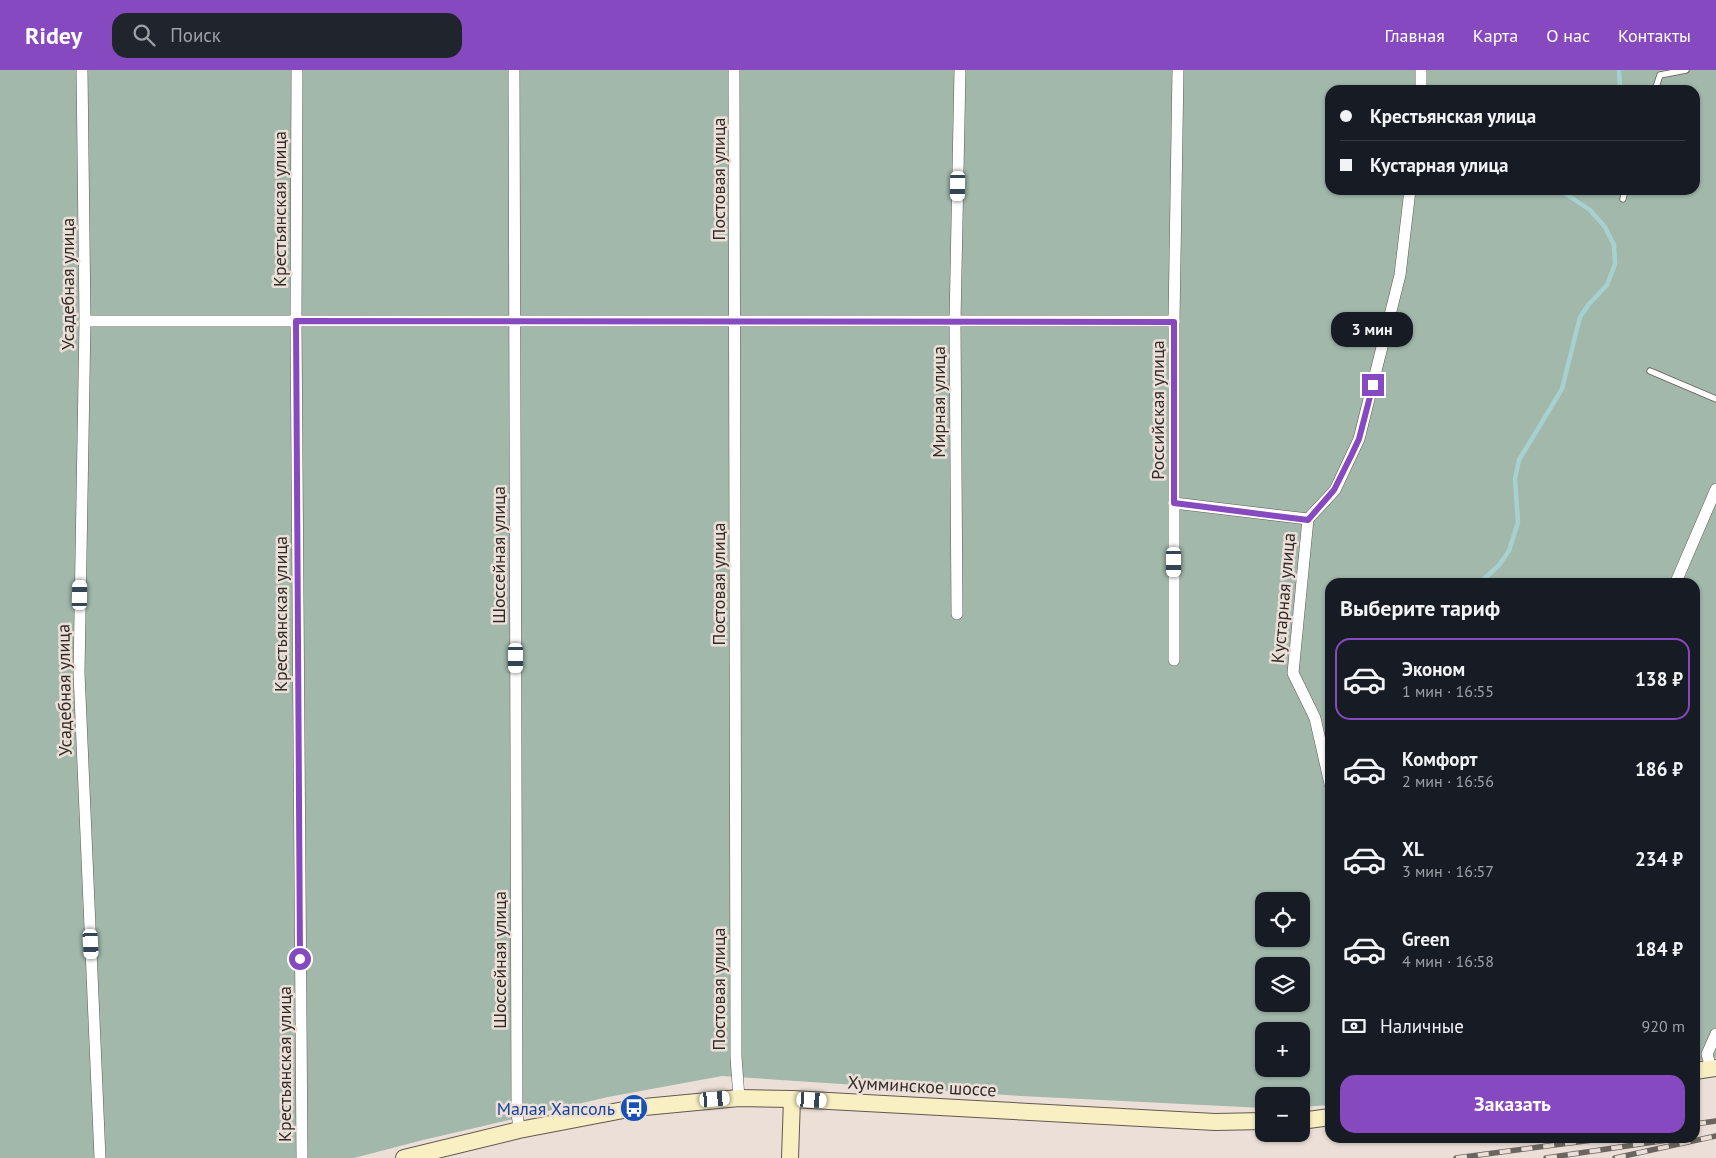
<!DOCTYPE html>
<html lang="ru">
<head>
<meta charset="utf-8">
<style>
  body { margin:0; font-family:"PT Sans",sans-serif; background:#20242c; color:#f1f3f6; height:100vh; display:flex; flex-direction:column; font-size:19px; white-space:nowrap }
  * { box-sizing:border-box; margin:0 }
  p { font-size:16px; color:#9ea1a6 }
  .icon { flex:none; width:28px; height:28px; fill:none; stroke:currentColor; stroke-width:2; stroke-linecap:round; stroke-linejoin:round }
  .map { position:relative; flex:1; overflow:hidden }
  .drawer { position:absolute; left:1325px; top:508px; width:375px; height:565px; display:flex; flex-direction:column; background:#171b24; border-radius:15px; box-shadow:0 1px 4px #0004 }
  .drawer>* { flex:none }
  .top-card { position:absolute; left:1325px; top:15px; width:375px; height:110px; border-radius:15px; box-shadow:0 1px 4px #0004; display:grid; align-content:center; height:110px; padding:0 15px; background:#171b24 }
  .controls { position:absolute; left:1255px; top:822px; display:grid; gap:10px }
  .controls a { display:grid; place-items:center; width:55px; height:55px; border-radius:10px; background:#171b24; box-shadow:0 1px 4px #0004; font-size:25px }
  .end { position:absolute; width:22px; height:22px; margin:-11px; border:6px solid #8749bf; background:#fff; box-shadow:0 0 0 2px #fff }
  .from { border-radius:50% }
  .bubble { position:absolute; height:35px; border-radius:15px; background:#171b24; box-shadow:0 1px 4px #0004; font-size:16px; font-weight:600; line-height:35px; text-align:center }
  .car { position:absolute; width:15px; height:30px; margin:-15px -8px; border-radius:6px; box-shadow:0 0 4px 1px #0007; background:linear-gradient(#fff 24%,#345 0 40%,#fff 0 76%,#345 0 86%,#fff 0) }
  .top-card b { display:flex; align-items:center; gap:18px; height:48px; font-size:19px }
  .top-card b+b { border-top:1px solid #363941 }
  .top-card i { width:12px; height:12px; background:#f1f3f6 }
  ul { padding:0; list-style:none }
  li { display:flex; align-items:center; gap:15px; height:82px; margin:0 10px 8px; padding:0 5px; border:2px solid transparent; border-radius:15px }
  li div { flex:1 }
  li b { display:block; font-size:19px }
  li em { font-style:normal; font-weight:600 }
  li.on { border-color:#8749bf }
  li>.icon { width:45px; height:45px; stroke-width:1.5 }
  h2 { padding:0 15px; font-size:22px; line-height:60px }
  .pay { display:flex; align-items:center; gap:12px; height:55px; padding:0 15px; font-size:19px }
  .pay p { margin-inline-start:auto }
  .button { display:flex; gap:10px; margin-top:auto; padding:10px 15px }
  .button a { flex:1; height:58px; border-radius:15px; background:#8749bf; color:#fff; font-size:20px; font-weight:600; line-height:58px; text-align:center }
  header { display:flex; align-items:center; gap:30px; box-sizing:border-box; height:70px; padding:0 25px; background:#8749bf; color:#fff }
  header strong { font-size:24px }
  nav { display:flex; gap:28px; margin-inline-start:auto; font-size:18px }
  .search { width:350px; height:45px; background:#20242c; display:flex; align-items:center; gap:12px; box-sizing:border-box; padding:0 18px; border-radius:15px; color:#9ea1a6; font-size:19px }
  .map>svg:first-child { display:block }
  .green { fill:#a1b8ab; fill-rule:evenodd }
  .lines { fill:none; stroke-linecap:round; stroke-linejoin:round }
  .stream { stroke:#a7d1d0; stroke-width:4.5 }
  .lane-casing { stroke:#625851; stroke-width:7 }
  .street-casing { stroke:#625851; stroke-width:12 }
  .secondary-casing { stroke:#625851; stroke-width:18 }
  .lane { stroke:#fff; stroke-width:5.5 }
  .street { stroke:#fff; stroke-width:11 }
  .secondary { stroke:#f8f0c3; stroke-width:16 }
  .rail-casing { stroke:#6b645f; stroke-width:5.5 }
  .rail { stroke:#ebdfd7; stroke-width:4; stroke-dasharray:11; stroke-linecap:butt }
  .route { stroke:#8749bf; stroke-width:6 }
  .labels { text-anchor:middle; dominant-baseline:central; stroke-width:5; stroke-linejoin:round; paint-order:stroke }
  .street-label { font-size:18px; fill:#302b28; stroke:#ebdfd7 }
  .transit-label { font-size:18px; fill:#164399; stroke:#ebdfd7; text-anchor:end }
</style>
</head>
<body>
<header>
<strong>Ridey</strong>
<div class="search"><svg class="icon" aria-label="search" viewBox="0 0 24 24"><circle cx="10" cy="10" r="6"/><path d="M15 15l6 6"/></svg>Поиск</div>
<nav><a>Главная</a><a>Карта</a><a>О нас</a><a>Контакты</a></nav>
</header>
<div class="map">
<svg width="1716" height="1088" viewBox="0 0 1716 1088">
  <rect width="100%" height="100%" fill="#ebdfd7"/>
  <path class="green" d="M0,0H1716V988L1695,991V512H1330V1035L1301,1037V1026H1264V1038L1021,1026L722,1006L608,1027L423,1070L354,1088H0ZM1330,20H1695V120H1330ZM1264,831H1301V869H1264ZM1264,896H1301V934H1264ZM1264,961H1301V999H1264Z"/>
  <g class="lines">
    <g class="stream">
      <path d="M1619,0L1620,17L1619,20"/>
      <path d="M1481,512L1499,495L1509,481L1518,452L1515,409L1519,390L1562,319L1580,247L1589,234L1607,215L1615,194L1614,175L1605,157L1590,140L1560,120"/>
    </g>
    <defs>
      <g id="lane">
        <path d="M1655,20L1660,5L1686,0"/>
        <path d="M1623,129L1625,120"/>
        <path d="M1650,301L1716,329"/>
      </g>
      <g id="street">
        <path d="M82,0L85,251L79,603L100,1088"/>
        <path d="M297,0L296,251L302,1088"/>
        <path d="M514,0L517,1042L519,1060"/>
        <path d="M734,0L736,987L739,1028"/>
        <path d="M1421,20V0"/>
        <path d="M85,251H1174"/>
        <path d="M1174,433L1308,449"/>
        <path d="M1676,512L1716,419"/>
        <path d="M957,544L955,252L960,0"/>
        <path d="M1174,590V251L1178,0"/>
        <path d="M1330,714L1315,648L1293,603L1308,449L1335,420L1359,369L1400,205L1410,120"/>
        <path d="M1711,998L1707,984L1716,964"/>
      </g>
      <g id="secondary">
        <path d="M1695,1001L1716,998"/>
        <path d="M1301,1051L1330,1047"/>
        <path d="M404,1088L519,1060L634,1038L739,1028L792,1029L1215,1052L1264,1051"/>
        <path d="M790,1088L792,1029"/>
      </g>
    </defs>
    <use href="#lane" class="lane-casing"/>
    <use href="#street" class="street-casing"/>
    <use href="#secondary" class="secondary-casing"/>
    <use href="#lane" class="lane"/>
    <use href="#street" class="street"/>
    <use href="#secondary" class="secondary"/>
    <defs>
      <g id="rail">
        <path d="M1695,1054L1716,1051"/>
        <path d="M1456,1088L1608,1068"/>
        <path d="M1546,1088L1681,1068"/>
        <path d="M1615,1088L1716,1066"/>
      </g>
    </defs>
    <use href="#rail" class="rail-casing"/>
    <use href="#rail" class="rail"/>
  </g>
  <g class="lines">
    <path class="route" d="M300,889L296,251L1174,252V433L1308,450L1334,420L1351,386L1359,369L1373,315"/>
  </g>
  <defs>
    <symbol id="bus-disc" viewBox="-11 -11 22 22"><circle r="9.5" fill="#1a4fb4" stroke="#ebdfd7"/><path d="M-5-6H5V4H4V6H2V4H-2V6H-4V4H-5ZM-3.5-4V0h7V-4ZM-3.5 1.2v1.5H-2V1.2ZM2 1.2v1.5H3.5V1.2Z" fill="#fff"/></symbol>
  </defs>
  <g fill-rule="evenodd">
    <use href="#bus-disc" x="618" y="1022" width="32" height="32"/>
  </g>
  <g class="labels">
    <g class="street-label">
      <text transform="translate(718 109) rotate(-90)">Постовая улица</text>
      <text transform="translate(279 139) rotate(-90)">Крестьянская улица</text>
      <text transform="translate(67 214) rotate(-90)">Усадебная улица</text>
      <text transform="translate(938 332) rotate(-90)">Мирная улица</text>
      <text transform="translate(1157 340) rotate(-90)">Российская улица</text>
      <text transform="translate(498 485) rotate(-90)">Шоссейная улица</text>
      <text transform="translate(718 514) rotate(-90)">Постовая улица</text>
      <text transform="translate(1283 528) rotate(-85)">Кустарная улица</text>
      <text transform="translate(280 544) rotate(-90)">Крестьянская улица</text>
      <text transform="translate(64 620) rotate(-91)">Усадебная улица</text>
      <text transform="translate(499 890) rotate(-90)">Шоссейная улица</text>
      <text transform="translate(718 919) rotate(-90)">Постовая улица</text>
      <text transform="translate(284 994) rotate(-90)">Крестьянская улица</text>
      <text transform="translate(922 1016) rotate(3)">Хумминское шоссе</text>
    </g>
    <g class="transit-label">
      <text x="615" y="1038">Малая Хапсоль</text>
    </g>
  </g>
</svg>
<div class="controls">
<a><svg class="icon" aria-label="locate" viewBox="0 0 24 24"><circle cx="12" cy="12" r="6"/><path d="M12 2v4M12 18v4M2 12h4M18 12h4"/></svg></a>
<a><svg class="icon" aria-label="layers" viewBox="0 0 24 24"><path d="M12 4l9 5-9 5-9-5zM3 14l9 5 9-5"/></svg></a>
<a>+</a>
<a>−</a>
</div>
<i class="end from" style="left:300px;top:889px"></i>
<i class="end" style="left:1373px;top:315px"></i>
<div class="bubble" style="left:1331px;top:242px;width:82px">3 мин</div>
<i class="car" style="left:958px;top:116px;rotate:181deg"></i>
<i class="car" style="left:1174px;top:492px;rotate:180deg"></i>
<i class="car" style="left:80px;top:525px;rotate:1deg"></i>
<i class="car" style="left:516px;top:588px;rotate:180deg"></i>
<i class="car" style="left:91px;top:874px;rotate:177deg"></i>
<i class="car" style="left:715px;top:1029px;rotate:86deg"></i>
<i class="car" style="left:812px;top:1030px;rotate:93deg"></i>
<div class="top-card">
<b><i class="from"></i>Крестьянская улица</b>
<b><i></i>Кустарная улица</b>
</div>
<section class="drawer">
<h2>Выберите тариф</h2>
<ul>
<li class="on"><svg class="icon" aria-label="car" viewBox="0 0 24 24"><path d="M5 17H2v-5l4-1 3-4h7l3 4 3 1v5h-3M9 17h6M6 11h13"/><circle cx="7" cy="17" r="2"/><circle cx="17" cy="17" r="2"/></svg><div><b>Эконом</b><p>1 мин · 16:55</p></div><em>138 ₽</em></li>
<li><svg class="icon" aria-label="car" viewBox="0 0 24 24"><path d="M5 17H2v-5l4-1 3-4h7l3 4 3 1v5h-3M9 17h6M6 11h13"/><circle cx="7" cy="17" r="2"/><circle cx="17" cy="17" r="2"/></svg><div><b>Комфорт</b><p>2 мин · 16:56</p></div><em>186 ₽</em></li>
<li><svg class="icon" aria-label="car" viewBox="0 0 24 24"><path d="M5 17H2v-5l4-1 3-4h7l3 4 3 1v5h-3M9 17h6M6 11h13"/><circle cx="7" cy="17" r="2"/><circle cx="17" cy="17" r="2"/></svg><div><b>XL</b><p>3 мин · 16:57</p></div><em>234 ₽</em></li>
<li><svg class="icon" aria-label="car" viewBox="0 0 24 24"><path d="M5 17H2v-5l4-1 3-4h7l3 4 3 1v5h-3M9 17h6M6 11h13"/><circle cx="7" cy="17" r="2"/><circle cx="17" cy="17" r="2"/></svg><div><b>Green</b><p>4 мин · 16:58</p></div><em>184 ₽</em></li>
</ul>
<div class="pay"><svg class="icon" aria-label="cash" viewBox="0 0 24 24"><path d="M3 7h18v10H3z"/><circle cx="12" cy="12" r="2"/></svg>Наличные<p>920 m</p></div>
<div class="button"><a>Заказать</a></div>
</section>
</div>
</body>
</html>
